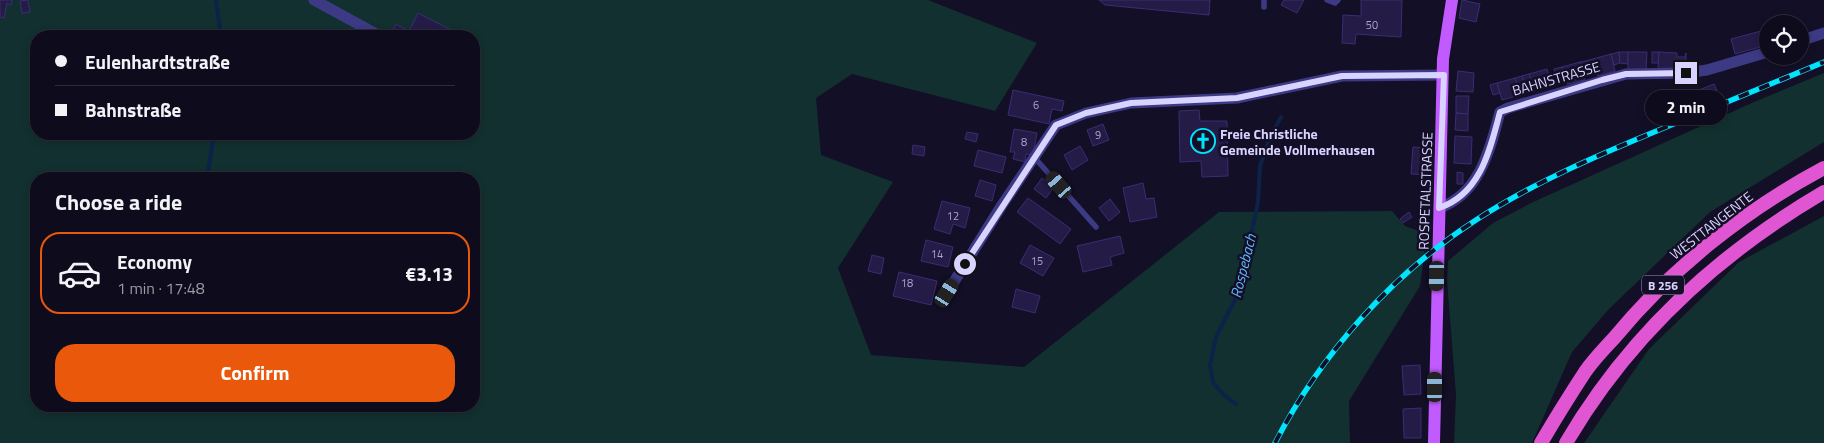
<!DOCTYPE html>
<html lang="en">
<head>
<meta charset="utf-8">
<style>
  body { margin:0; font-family:"Titillium Web",sans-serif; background:#171425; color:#f1f3f6; height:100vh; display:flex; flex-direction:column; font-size:19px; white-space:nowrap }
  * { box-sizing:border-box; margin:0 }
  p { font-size:16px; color:#9b9ba3 }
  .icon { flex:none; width:28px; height:28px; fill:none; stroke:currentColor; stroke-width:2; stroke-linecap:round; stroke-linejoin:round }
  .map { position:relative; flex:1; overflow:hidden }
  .side { position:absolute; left:30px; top:172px; width:450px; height:240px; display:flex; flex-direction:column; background:#0e0b1c; border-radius:20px; box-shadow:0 2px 8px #0003,0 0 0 1px #2e2b3b }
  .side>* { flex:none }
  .guide { position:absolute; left:30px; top:30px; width:450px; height:110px; border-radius:20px; box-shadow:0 2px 8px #0003,0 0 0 1px #2e2b3b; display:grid; align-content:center; height:110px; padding:0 25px; background:#0e0b1c }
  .tools { position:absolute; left:1759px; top:15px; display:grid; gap:10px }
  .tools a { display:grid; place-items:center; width:50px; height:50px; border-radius:50%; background:#0e0b1c; box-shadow:0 2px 8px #0003,0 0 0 1px #2e2b3b; font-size:25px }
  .end { position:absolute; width:22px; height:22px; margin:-11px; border:6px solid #d9d4ff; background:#111; box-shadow:0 0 0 2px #111 }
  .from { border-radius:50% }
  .bubble { position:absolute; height:35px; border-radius:18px; background:#0e0b1c; box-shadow:0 2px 8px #0003,0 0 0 1px #2e2b3b; font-size:16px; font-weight:700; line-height:35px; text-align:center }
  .car { position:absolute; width:15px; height:30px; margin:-15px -8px; border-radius:6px; box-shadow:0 0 4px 1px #0007; background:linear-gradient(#222 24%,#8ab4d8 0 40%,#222 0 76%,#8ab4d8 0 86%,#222 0) }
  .guide b { display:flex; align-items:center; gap:18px; height:48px; font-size:19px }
  .guide b+b { border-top:1px solid #2e2b3b }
  .guide i { width:12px; height:12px; background:#f1f3f6 }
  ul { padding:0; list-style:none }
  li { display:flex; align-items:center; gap:15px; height:82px; margin:0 10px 8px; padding:0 15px; border:2px solid transparent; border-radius:20px }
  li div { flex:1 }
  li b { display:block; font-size:19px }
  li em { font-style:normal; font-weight:700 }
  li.selected { border-color:#ea580c }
  li>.icon { width:45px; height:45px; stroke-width:1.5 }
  h2 { padding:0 25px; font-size:22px; line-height:60px }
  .primary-button { display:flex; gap:10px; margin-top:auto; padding:10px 25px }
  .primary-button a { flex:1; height:58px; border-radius:20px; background:#ea580c; color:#fff; font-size:20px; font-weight:700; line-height:58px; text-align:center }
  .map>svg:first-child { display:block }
  .green { fill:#12302f; fill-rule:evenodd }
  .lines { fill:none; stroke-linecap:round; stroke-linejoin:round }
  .stream { stroke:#0c2248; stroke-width:4 }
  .building { fill:#241b47; stroke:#3b2d73 }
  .service { stroke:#3d3a85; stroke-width:5.5 }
  .minor { stroke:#3d3a85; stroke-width:11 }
  .primary { stroke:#c25bff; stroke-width:12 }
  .trunk { stroke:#e055d1; stroke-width:14 }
  .rail-casing { stroke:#00e5ff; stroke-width:5.5 }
  .rail { stroke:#130f26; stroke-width:4; stroke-dasharray:11; stroke-linecap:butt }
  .route { stroke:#d9d4ff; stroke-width:6 }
  .labels { text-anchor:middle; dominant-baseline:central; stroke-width:5; stroke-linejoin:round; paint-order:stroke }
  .number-label { font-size:11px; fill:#aca6d1 }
  .shield { fill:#130f26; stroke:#9e99be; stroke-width:1 }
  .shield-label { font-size:12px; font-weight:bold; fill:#d9d4ff }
  .street-label { font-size:14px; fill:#d9d4ff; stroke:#130f26 }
  .poi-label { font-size:14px; font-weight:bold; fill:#d9d4ff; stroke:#130f26; text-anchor:start }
  .water-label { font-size:15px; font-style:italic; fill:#62b6ff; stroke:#130f26 }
</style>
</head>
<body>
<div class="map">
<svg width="1824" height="443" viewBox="0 0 1824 443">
  <rect width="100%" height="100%" fill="#130f26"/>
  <g class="green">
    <path d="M0,0H928L1037,43L995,111L852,74L816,98L821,155L893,182L838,268L871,355L1024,367L1219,212L1392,211L1405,226L1427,234L1420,286L1349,401L1350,443H0ZM36,36H474V134H36ZM36,179H474V406H36Z"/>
    <path d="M1824,73V142L1710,212L1608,310L1572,352L1532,443H1454L1456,395L1447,280L1448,261L1493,223L1531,203L1754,102Z"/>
    <path d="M1824,216V443H1584L1649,349L1739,262Z"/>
  </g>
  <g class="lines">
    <g class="stream">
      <path d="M216,0L221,36"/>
      <path d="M207,179L214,134"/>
      <path d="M1236,404L1225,396L1213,383L1210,365L1216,337L1239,292L1258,202L1260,166L1271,135L1281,117"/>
    </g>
  </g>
  <g class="building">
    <path d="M0,0H12L11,5L7,3L4,18L0,17Z"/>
    <path d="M28,0L30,12L22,13L20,1Z"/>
    <path d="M1099,0H1210L1209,15L1105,5Z"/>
    <path d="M1284,0H1304L1297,13L1281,5Z"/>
    <path d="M1361,0H1402L1401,37L1356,34L1355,44L1342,43L1343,15L1361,16Z"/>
    <path d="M1462,0L1480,4L1476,22L1459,18Z"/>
    <path d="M418,13L453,31L450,36H398L391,33L396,24L409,31Z"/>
    <path d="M1761,31L1764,46L1735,54L1731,39Z"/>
    <path d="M1619,52L1620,63L1614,65L1611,54Z"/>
    <path d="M1619,52H1628V64L1620,63Z"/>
    <path d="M1628,52H1647L1646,70H1628Z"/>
    <rect x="1652" y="52" width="7" height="11"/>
    <path d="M1659,52L1677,53V57H1685L1686,53V71L1658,70Z"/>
    <path d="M1611,54L1615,71L1598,76L1593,59Z"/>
    <path d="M1593,59L1596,69L1589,71L1586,61Z"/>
    <path d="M1586,61L1589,71L1583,73L1580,62Z"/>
    <path d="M1580,62L1585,80L1567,84L1562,67Z"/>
    <path d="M1562,67L1565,79L1558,81L1554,69Z"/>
    <path d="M1547,69L1552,86L1534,91L1529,74Z"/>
    <path d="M1458,71L1474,73L1473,92L1456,91Z"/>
    <path d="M1529,74L1532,84L1525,86L1522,76Z"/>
    <path d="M1522,76L1525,86L1518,88L1515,78Z"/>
    <path d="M1515,78L1520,95L1502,100L1497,83Z"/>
    <path d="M1497,83L1500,93L1493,95L1490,85Z"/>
    <path d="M1714,84L1719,95L1699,104L1694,92Z"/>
    <path d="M1013,90L1064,101L1062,111L1052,109L1049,124L1008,115Z"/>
    <path d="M1456,96H1469L1468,114L1456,113Z"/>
    <path d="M1685,98L1689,108L1681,111L1677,102Z"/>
    <path d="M1662,107L1664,114L1653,116L1651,109Z"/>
    <path d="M1199,110L1200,121H1227L1228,176L1202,177L1201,161L1180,162L1179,111Z"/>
    <path d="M1456,113L1468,114V131L1455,130Z"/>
    <path d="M1103,124L1109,140L1093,146L1087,130Z"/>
    <path d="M1014,129L1037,133L1033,155L1026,154L1025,162L1013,159L1015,152H1010Z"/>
    <path d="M967,132L978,134L976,142L965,139Z"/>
    <path d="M1455,136L1472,137L1471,164L1454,163Z"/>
    <path d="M913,145L925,147L924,156L912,154Z"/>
    <path d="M1080,146L1088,160L1072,170L1064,155Z"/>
    <path d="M1413,147L1431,148L1430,175L1411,174Z"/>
    <path d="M978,150L1006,157L1002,173L974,166Z"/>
    <path d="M1457,172L1463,173V184H1457Z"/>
    <path d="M1042,178L1054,187L1046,198L1034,189Z"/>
    <path d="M980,180L996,185L992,201L975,196Z"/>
    <path d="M1143,183L1146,199L1154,198L1157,217L1130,222L1123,188Z"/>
    <path d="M1028,198L1071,229L1060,244L1017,212Z"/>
    <path d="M1110,199L1120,212L1109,221L1099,208Z"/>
    <path d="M942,201L970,208L965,228L953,224L950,234L934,229Z"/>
    <path d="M1409,212L1412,217L1403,223L1400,219Z"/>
    <path d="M1120,236L1124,253L1110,257L1112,265L1083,272L1077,246Z"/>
    <path d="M926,240L953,247L948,267L921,261Z"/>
    <path d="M1030,245L1054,258L1043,276L1020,263Z"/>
    <path d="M872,255L884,258L881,274L868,271Z"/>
    <path d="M899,272L937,281L931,305L893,296Z"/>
    <path d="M1016,289L1040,296L1035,313L1012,307Z"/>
    <path d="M1420,365L1421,394L1404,395L1402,366Z"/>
    <path d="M1421,408V438H1404L1403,409Z"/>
  </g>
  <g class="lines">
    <g class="service">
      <path d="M1327,0L1335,3L1338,0"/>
      <path d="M1264,7V0"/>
      <path d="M1034,157L1096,227"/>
    </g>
    <g class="minor">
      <path d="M314,0L380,36"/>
      <path d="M1800,41L1824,33"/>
      <path d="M1439,208C1480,194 1490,149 1500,112L1508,108L1626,74L1686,73L1707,70L1768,52"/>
      <path d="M947,293L1002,205L1056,125L1086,113L1131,103L1237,98L1342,76L1443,75"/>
    </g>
    <path class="primary" d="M1434,443L1443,59L1452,0"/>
    <g class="trunk">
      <path d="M1541,443C1555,419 1570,395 1585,372C1594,359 1605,348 1615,337C1672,268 1745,210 1824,168"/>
      <path d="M1566,443C1628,337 1718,254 1824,192"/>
    </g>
    <defs>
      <path id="rail" d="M1275,443C1321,354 1391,275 1476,220C1533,183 1596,156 1659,130C1714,107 1769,85 1824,62"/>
    </defs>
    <use href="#rail" class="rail-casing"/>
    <use href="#rail" class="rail"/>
  </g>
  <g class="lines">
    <path class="route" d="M965,264L1056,125L1086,113L1131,103L1237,98L1342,76L1444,75L1439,208C1481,194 1490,149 1500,112L1602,80L1626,74L1686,73"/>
  </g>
  <defs>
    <symbol id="church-ring" viewBox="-11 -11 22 22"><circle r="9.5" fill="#130f26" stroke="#00e5ff" stroke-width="1.5"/><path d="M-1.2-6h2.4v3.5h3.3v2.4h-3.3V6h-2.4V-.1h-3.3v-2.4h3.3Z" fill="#00e5ff"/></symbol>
  </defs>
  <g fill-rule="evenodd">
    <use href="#church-ring" x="1189" y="127" width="28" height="28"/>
  </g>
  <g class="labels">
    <g class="number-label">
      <text x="1372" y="25">50</text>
      <text x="1036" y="105">6</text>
      <text x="1098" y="135">9</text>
      <text x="1024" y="142">8</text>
      <text x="953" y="216">12</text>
      <text x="937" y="254">14</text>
      <text x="1037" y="261">15</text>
      <text x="907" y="283">18</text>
    </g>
    <rect class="shield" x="1642" y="275.5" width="42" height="19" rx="4"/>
    <g class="shield-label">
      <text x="1663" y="285">B 256</text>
    </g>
    <g class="street-label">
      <text transform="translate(1556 78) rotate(-16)">BAHNSTRASSE</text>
      <text transform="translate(1425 191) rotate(-88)">ROSPETALSTRASSE</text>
      <text transform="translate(1711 225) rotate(-38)">WESTTANGENTE</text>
    </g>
    <g class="poi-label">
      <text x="1220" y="133">Freie Christliche<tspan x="1220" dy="16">Gemeinde Vollmerhausen</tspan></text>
    </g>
    <g class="water-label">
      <text transform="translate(1243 266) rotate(-76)">Rospebach</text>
    </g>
  </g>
</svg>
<div class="tools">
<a><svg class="icon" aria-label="locate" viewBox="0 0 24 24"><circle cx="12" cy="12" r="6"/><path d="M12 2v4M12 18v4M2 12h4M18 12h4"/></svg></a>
</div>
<i class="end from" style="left:965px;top:264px"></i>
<i class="end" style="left:1686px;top:73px"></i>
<div class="bubble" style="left:1645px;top:90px;width:82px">2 min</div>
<i class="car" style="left:1059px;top:185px;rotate:319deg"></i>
<i class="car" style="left:1437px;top:276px;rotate:181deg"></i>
<i class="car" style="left:947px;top:293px;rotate:32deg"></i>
<i class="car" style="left:1435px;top:387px;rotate:0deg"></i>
<div class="guide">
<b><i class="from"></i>Eulenhardtstraße</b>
<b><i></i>Bahnstraße</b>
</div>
<section class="side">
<h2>Choose a ride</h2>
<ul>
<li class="selected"><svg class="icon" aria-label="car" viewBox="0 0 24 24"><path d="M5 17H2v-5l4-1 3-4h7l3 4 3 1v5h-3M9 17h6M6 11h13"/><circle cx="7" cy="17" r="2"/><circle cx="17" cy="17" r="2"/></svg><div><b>Economy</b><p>1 min · 17:48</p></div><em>€3.13</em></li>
</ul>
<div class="primary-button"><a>Confirm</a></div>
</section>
</div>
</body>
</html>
